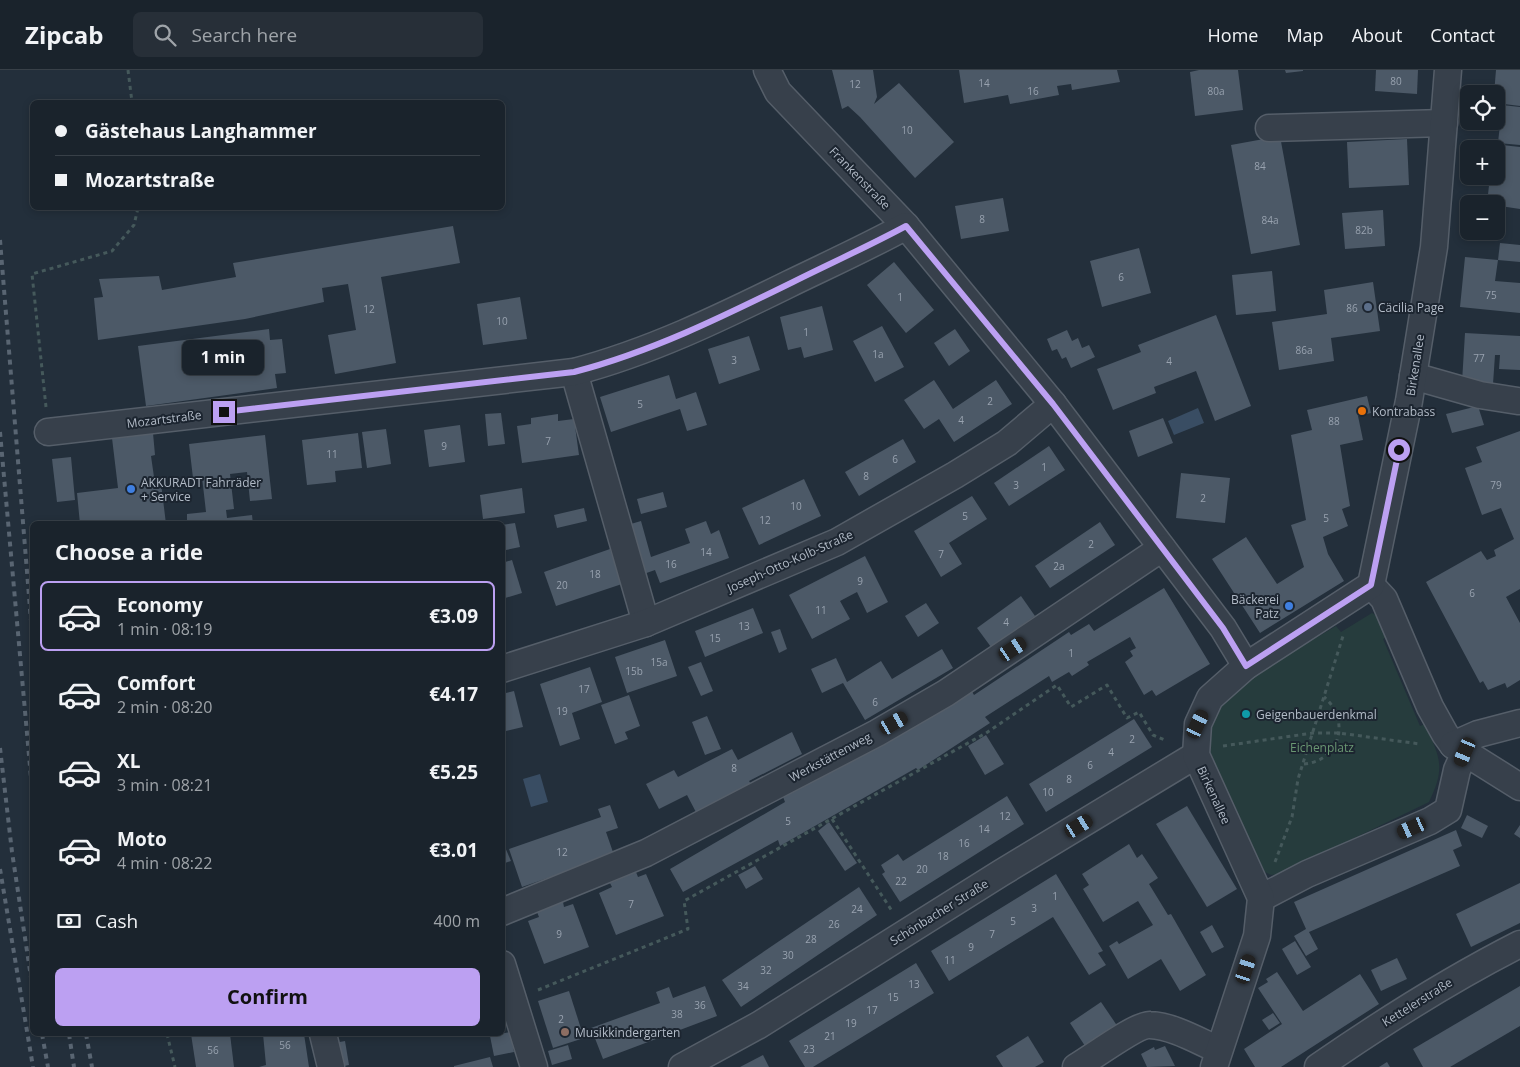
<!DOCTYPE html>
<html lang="en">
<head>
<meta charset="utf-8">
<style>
  body { margin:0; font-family:"Open Sans",sans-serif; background:#272f38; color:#f1f3f6; height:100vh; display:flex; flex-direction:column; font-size:19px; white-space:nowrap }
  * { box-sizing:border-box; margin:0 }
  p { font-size:16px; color:#9fa4a9 }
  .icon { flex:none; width:28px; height:28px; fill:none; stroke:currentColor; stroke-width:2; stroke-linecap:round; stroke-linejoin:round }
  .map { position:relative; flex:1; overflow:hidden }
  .sheet { position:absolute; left:30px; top:451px; width:475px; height:515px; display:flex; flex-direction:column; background:#1a232c; border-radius:8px; box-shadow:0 2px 8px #0003,0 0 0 1px #384048 }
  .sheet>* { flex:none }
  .banner { position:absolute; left:30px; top:30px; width:475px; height:110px; border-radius:8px; box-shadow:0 2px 8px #0003,0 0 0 1px #384048; display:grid; align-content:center; height:110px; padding:0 25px; background:#1a232c }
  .controls { position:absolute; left:1460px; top:15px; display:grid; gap:10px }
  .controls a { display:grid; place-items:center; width:45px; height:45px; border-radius:8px; background:#1a232c; box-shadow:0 2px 8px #0003,0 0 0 1px #384048; font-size:25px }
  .end { position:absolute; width:22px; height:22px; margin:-11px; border:6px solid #bca0f2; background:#111; box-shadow:0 0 0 2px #111 }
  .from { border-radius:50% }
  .bubble { position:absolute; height:35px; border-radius:8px; background:#1a232c; box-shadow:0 2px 8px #0003,0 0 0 1px #384048; font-size:16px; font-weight:700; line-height:35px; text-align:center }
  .car { position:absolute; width:15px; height:30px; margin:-15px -8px; border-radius:6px; box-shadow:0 0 4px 1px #0007; background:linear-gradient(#222 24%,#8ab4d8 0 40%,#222 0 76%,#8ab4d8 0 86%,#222 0) }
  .banner b { display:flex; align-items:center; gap:18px; height:48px; font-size:19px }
  .banner b+b { border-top:1px solid #384048 }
  .banner i { width:12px; height:12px; background:#f1f3f6 }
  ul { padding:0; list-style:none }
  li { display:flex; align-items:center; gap:15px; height:70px; margin:0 10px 8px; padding:0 15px; border:2px solid transparent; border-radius:8px }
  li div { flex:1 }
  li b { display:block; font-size:19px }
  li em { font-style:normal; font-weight:700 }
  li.on { border-color:#bca0f2 }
  li>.icon { width:45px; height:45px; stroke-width:1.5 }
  h2 { padding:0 25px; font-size:22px; line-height:60px }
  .pay { display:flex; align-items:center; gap:12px; height:55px; padding:0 25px; font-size:19px }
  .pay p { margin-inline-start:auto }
  .cta { display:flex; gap:10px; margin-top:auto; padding:10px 25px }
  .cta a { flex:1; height:58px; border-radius:8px; background:#bca0f2; color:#111; font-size:20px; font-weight:700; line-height:58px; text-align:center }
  header { display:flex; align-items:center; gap:30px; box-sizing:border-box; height:70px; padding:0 25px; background:#1a232c; border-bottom:1px solid #384048 }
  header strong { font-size:24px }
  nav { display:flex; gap:28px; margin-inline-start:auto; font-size:18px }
  .search { width:350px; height:45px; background:#272f38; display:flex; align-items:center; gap:12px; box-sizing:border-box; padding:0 18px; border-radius:8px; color:#9fa4a9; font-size:19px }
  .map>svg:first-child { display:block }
  .green { fill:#263c3d }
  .water { fill:#394d63 }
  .building { fill:#4c5967 }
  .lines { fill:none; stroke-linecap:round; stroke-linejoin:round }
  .minor-casing { stroke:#555e69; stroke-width:29 }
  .path { stroke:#45595b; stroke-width:3; stroke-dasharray:4 4; stroke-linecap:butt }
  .minor { stroke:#37404b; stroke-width:26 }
  .rail { stroke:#596572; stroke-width:4; stroke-dasharray:5 5; stroke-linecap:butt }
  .route { stroke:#bca0f2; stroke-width:6 }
  .service-dot { fill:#5c6f8a; stroke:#1c2530; stroke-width:2 }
  .food-dot { fill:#e8710a; stroke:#1c2530; stroke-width:2 }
  .shop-dot { fill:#3f7fe0; stroke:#1c2530; stroke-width:2 }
  .culture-dot { fill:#0f9aa8; stroke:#1c2530; stroke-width:2 }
  .education-dot { fill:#8d6e63; stroke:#1c2530; stroke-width:2 }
  .labels { text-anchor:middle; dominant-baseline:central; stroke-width:4; stroke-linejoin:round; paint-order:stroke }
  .number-label { font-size:10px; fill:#98a2af }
  .street-label { font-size:12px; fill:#b2bbc7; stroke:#1c2530 }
  .poi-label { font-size:12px; fill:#b2bbc7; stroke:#1c2530; text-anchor:start }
  .park-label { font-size:12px; fill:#6a9772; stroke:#1c2530 }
</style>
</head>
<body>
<header>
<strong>Zipcab</strong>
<div class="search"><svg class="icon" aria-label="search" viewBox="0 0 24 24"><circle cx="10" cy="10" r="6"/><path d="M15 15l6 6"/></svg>Search here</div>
<nav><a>Home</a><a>Map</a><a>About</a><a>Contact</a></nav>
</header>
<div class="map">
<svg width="1520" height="997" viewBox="0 0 1520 997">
  <rect width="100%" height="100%" fill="#232f3b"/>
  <path class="green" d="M1372,543L1379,547L1390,566L1383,569L1420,656L1425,654C1440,688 1446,697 1429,732L1280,804L1271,805L1265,802C1246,763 1220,722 1210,680C1207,667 1212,647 1220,636C1244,605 1302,577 1336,556L1341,562Z"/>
  <g class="water">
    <path d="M1198,338L1204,353L1174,365L1168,351Z"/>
    <path d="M540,704L548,732L531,737L523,709Z"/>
  </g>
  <g class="building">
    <path d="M832,0H873L877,27L874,34L899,13L954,72L915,108L860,47L848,36L842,39Z"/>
    <path d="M959,0H1117L1120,12L1072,20L1071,14L1057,16L1059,25L1010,34L1008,25L964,33Z"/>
    <path d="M1199,0H1238L1243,40L1195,46L1190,2Z"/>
    <path d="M1285,0H1303V1L1286,3Z"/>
    <path d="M1376,0H1418L1417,24L1375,21Z"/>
    <path d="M1496,0H1520V36L1496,33V24H1494Z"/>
    <path d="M1502,35L1520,37V75L1498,73Z"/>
    <path d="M1280,66L1300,175L1251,184L1231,75Z"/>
    <path d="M1407,69L1409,115L1349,118L1347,72Z"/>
    <path d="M1493,74L1520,77V139L1487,134L1490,106H1496V79H1492Z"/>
    <path d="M1003,128L1009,161L961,169L955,136Z"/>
    <path d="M1383,140L1385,176L1345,179L1342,143Z"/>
    <path d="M453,156L460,193L381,207L396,293L335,304L328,265L356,260L348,214L322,218L324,232L245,249L98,270L94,228L103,227L99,209L159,206L162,220L236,207L233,193Z"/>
    <path d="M1500,173L1520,175V192L1498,190Z"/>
    <path d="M1139,178L1151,223L1102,237L1090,191Z"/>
    <path d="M1465,187L1498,190L1495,211L1520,213V243L1460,237Z"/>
    <path d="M894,192L934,240L906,263L867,215Z"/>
    <path d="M1272,201L1276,241L1236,245L1232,205Z"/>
    <path d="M1373,212L1380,261L1331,268L1334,291L1279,300L1272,252L1327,244L1324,220Z"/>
    <path d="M520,227L527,269L483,275L477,234Z"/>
    <path d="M822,236L833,280L804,288L801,277L788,280L780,247Z"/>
    <path d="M1216,245L1251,336L1215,351L1196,301L1154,317L1156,323L1113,340L1097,299L1141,282L1138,275Z"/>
    <path d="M882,256L904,297L875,312L853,271Z"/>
    <path d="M269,259L270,270L282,269L286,303L275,304L277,318L146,336L138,276Z"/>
    <path d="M955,259L970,281L949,296L934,273Z"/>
    <path d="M1067,260L1072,271L1078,268L1082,278L1089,275L1095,287L1071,298L1066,287L1062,289L1057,279L1052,281L1047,269Z"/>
    <path d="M1465,263L1520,266V300L1499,299L1500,285H1495L1493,314L1462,312Z"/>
    <path d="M749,266L760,300L719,314L708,279Z"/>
    <path d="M669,305L676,329L696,322L707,355L687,361L680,339L611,362L600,327Z"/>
    <path d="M934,310L953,339L996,310L1012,334L954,372L939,349L924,359L904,330Z"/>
    <path d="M1367,326L1371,343L1358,346L1363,370L1340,375L1350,436L1342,439L1348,456L1323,467L1328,484L1344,511L1260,563L1212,489L1246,467L1277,514L1304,497L1291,455L1306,450L1291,365L1312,360L1307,340Z"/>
    <path d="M1478,336L1484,355L1452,363L1446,344Z"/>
    <path d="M501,343L505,374L488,376L485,344Z"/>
    <path d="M558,344V351L574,349L579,385L522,393L517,356L531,354V348Z"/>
    <path d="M1163,348L1173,373L1138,387L1129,361Z"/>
    <path d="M460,355L465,392L429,397L424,360Z"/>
    <path d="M386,359L391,394L367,398L362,362Z"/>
    <path d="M1520,361V519L1506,527L1520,553V610L1507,618L1505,613L1488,620L1483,611L1480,613L1426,512L1481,481L1487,490L1496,486L1494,480L1514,469L1501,438L1482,445L1465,398L1482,392L1476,377Z"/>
    <path d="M153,363L155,385L151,386L155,414L161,413L166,454H80L77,423L118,418L112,368Z"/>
    <path d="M358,363L362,398L335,401L336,412L307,415L302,370Z"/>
    <path d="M265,365L272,429L250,431L247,402L230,404L234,439L226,440L227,448L252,445L253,454H173L187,451V444L206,442L202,407L193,408L189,374Z"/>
    <path d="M903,369L916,392L859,426L845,402Z"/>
    <path d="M1049,376L1065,400L1009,436L994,413Z"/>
    <path d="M71,387L75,430L57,432L52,389Z"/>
    <path d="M1181,403L1230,408L1225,453L1176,448Z"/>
    <path d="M804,409L821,446L759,475L742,438Z"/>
    <path d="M522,418L525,443L483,449L480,425Z"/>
    <path d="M663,422L667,437L641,444L637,429Z"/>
    <path d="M972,426L987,449L949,473L962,494L941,507L914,461Z"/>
    <path d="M584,438L587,451L557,458L554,445Z"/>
    <path d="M641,451L651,487L690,473L685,459L706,451L711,464L719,460L729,488L660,513L655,500L638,506L624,456Z"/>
    <path d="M1100,452L1115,475L1050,518L1035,496Z"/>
    <path d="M515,453L520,477L506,480L502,455Z"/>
    <path d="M610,479L622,514L556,536L544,502Z"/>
    <path d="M865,486L888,532L867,543L857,522L840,531L850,549L812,569L789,525Z"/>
    <path d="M512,490L522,523L502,529V493Z"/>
    <path d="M1164,518L1210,594L1156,626L1152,620L1144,625L1125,592L1133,586L1130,581L1136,578L1130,567L1087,592L1089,595L1072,606L1069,602L1052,612L1049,606L985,647L990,653L918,700L916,698L780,776L778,770L683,822L670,799L785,732L783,727L874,674L876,679L970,618L974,625L1069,562L1071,565L1089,554L1094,561Z"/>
    <path d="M1021,526L1035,546L991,577L977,558Z"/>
    <path d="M926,533L939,553L918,567L905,546Z"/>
    <path d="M753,538L763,563L705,587L695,561Z"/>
    <path d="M780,559L787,579L779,583L771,562Z"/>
    <path d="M665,570L677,606L627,623L615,587Z"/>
    <path d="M942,579L953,598L865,650L843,613L822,623L811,599L836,588L847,612L881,591L892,609Z"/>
    <path d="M701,592L713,621L701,626L688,597Z"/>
    <path d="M590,597L602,632L572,643L580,669L560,676L540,614Z"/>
    <path d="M514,621L523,657L502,662V624Z"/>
    <path d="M629,625L640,656L625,662L628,669L615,674L601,635Z"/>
    <path d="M707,646L721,679L705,685L692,652Z"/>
    <path d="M1134,649L1152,677L1046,742L1029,714Z"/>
    <path d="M792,662L802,684L749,711L753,717L698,746L687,725L659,739L646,714L674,700L678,707L732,679L738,690Z"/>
    <path d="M986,665L1004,694L985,705L968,676Z"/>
    <path d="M1007,726L1024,754L900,832L882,804L885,802L881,795L898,784L903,791Z"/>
    <path d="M610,735L618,758L606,762L614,785L522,817L509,779L601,747L598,739Z"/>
    <path d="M1187,736L1237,819L1207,837L1156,754Z"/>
    <path d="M1467,745L1488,756L1482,768L1461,758Z"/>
    <path d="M829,752L857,793L845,801L818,761Z"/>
    <path d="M1520,755V768L1514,764Z"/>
    <path d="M1456,760L1462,776L1453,780L1460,796L1309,862L1318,879L1306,886L1294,866L1306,859L1294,832Z"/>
    <path d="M502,770L511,791L502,794Z"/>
    <path d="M1129,774L1137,788L1142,784L1158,808L1149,814L1168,845L1171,844L1206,905L1180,921L1161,889L1128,909L1109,876L1117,871L1119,874L1153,855L1138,831L1103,852L1083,819L1089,815L1082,804Z"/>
    <path d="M755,796L763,809L746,819L738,805Z"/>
    <path d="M636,802L638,807L646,804L664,846L616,865L599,823L612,817L610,813Z"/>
    <path d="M1056,804L1103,881L1098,883L1106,895L1089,905L1053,847L949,911L931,881Z"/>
    <path d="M1520,813V853L1471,877L1456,844Z"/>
    <path d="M859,817L877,845L741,937L722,910Z"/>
    <path d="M563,832L564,837L573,834L589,877L544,894L528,851L539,847L537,842Z"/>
    <path d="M1212,855L1224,877L1212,883L1200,862Z"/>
    <path d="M1295,871L1311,897L1297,905L1282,879Z"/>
    <path d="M1397,888L1407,909L1381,921L1371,900Z"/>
    <path d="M916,893L934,923L813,997H805L789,971Z"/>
    <path d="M1277,902L1303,941L1360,904L1379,934L1281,997H1255L1244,979L1282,954L1258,918L1268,912L1266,909Z"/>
    <path d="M705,916L717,946L603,989L591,958L660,933L656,922L669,917L673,928Z"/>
    <path d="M1520,916V956L1450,997H1423L1413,979Z"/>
    <path d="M569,921L584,968L553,978L538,931Z"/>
    <path d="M1101,932L1118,957L1087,979L1070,953Z"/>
    <path d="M1273,943L1280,953L1269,960L1262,950Z"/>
    <path d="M510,962L514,982L494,986L490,966Z"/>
    <path d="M191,964H230L234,997H196Z"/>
    <path d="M263,964H304L309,997H259L266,995Z"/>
    <path d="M1028,966L1044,992L1035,997H1003L996,986Z"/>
    <path d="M345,971L349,995L339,997L334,973Z"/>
    <path d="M568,975L572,989L552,995L548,981Z"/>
    <path d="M1165,976L1175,996L1147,997L1141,984L1154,977L1155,980Z"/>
    <path d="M763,985L769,997H740Z"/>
    <path d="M490,987L493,997H454V996Z"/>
    <path d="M1387,992L1390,997H1379Z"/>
  </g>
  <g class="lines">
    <defs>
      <g id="minor">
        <path d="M767,0L778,22L906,156L1053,334L1223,558L1246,596"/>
        <path d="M1269,58L1444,53"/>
        <path d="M574,302L646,553"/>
        <path d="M1413,306L1480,325L1518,331"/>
        <path d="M48,362L574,302C650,282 720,248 789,214C828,195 868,177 906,156"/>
        <path d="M1371,515L1384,529L1430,637L1445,664L1453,675L1520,717"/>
        <path d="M502,599L646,553L837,472L955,405L1007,373L1053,334"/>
        <path d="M1453,675L1478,664L1520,653"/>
        <path d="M1261,828L1307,804L1430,751L1448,740L1457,700L1465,682"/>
        <path d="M502,842L646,783L877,663L946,623L1162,478"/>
        <path d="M502,894L534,997"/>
        <path d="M323,964L331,997"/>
        <path d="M682,997L759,955L1001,803L1196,685"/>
        <path d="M1076,997C1090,989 1137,954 1150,955C1173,956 1198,971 1219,980"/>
        <path d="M1214,997L1257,866L1261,828L1196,685L1198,654L1210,628L1246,596L1371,515L1409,331L1434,177L1448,0"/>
        <path d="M1318,997C1383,952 1449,910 1520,874"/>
      </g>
    </defs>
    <use href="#minor" class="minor-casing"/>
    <g class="path">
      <path d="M128,0L132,32"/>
      <path d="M46,337L32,204L112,181L134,155L138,138"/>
      <path d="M1223,676L1313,663H1339L1420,674"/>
      <path d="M1304,694C1340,691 1351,650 1324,627"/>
      <path d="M832,749L892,841"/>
      <path d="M1275,792L1292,747L1298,709L1343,566"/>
      <path d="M538,920L688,859L684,831L986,663L1057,615L1071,637L1107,615L1127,648L1139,642L1153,665L1167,671"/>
      <path d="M167,964L175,997"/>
    </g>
    <use href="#minor" class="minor"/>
    <g class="rail">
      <path d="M0,170L32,563"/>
      <path d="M0,362L32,719"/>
      <path d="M0,678L12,782L32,914"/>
      <path d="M0,799L33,997"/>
      <path d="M42,964L48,997"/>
      <path d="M69,964L74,997"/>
      <path d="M86,964L92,997"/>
    </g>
  </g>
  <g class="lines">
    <path class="route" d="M224,342L574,302C651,282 722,247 793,212C831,193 869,176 906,156L1053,334L1223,558L1246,596L1371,515L1399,380"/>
  </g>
  <circle class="service-dot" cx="1368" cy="237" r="5"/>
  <circle class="food-dot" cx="1362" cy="341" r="5"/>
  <g class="shop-dot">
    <circle cx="131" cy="419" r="5"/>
    <circle cx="1289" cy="536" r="5"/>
  </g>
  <circle class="culture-dot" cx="1246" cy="644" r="5"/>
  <circle class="education-dot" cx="565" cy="962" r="5"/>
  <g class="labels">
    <g class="number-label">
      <text x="1396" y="11">80</text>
      <text x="984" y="13">14</text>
      <text x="855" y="14">12</text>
      <text x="1033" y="21">16</text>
      <text x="1216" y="21">80a</text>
      <text x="907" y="60">10</text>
      <text x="1260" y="96">84</text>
      <text x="982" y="149">8</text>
      <text x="1270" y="150">84a</text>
      <text x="1364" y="160">82b</text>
      <text x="1121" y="207">6</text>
      <text x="1491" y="225">75</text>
      <text x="900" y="227">1</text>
      <text x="1352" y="238">86</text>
      <text x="369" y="239">12</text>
      <text x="502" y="251">10</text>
      <text x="806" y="262">1</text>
      <text x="1304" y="280">86a</text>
      <text x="878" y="284">1a</text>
      <text x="1479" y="288">77</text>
      <text x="734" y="290">3</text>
      <text x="1169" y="291">4</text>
      <text x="990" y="331">2</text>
      <text x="640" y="334">5</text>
      <text x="961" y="350">4</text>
      <text x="1334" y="351">88</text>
      <text x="548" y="371">7</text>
      <text x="444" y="376">9</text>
      <text x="332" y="384">11</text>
      <text x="895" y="389">6</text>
      <text x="1044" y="397">1</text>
      <text x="866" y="406">8</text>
      <text x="1016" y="415">3</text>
      <text x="1496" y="415">79</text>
      <text x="1203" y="428">2</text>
      <text x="796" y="436">10</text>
      <text x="965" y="446">5</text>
      <text x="1326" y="448">5</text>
      <text x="765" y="450">12</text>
      <text x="1091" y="474">2</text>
      <text x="706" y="482">14</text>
      <text x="941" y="484">7</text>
      <text x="671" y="494">16</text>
      <text x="1059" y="496">2a</text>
      <text x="595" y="504">18</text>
      <text x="860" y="511">9</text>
      <text x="562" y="515">20</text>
      <text x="1472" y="523">6</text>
      <text x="821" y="540">11</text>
      <text x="1006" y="552">4</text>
      <text x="744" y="556">13</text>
      <text x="715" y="568">15</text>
      <text x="1071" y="583">1</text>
      <text x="659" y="592">15a</text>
      <text x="634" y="601">15b</text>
      <text x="584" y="619">17</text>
      <text x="875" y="632">6</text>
      <text x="562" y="641">19</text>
      <text x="1132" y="669">2</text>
      <text x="1111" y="682">4</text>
      <text x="1090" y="695">6</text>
      <text x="734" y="698">8</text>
      <text x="1069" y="709">8</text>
      <text x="1048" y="722">10</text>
      <text x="1005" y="746">12</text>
      <text x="788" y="751">5</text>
      <text x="984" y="759">14</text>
      <text x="964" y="773">16</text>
      <text x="562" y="782">12</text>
      <text x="943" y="786">18</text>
      <text x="922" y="799">20</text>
      <text x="901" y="811">22</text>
      <text x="1055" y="826">1</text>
      <text x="631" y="834">7</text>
      <text x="1034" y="838">3</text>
      <text x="857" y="839">24</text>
      <text x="1013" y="851">5</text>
      <text x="834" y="854">26</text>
      <text x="559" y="864">9</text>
      <text x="992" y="864">7</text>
      <text x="811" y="869">28</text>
      <text x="971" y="877">9</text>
      <text x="788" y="885">30</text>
      <text x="950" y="890">11</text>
      <text x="766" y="900">32</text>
      <text x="914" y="914">13</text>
      <text x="743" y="916">34</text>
      <text x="893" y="927">15</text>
      <text x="700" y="935">36</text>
      <text x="872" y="940">17</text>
      <text x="677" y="944">38</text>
      <text x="561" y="949">2</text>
      <text x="851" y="953">19</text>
      <text x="830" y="966">21</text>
      <text x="285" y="975">56</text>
      <text x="809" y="979">23</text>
      <text x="213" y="980">56</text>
    </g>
    <g class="street-label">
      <text transform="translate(860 108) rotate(46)">Frankenstraße</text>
      <text transform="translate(1415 295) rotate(-81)">Birkenallee</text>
      <text transform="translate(164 349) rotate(-7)">Mozartstraße</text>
      <text transform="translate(790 491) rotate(-24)">Joseph-Otto-Kolb-Straße</text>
      <text transform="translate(830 687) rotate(-28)">Werkstättenweg</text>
      <text transform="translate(1214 725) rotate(65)">Birkenallee</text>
      <text transform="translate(939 842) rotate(-32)">Schönbacher Straße</text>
      <text transform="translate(1417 932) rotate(-32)">Kettelerstraße</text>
    </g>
    <g class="poi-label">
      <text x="1378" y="237">Cäcilia Page</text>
      <text x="1372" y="341">Kontrabass</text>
      <text x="141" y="412">AKKURADT Fahrräder<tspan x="141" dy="14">+ Service</tspan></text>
      <text x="1279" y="529" text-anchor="end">Bäckerei<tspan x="1279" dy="14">Patz</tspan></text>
      <text x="1256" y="644">Geigenbauerdenkmal</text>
      <text x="575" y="962">Musikkindergarten</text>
    </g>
    <g class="park-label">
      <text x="1322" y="677">Eichenplatz</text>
    </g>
  </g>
</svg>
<div class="controls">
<a><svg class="icon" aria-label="locate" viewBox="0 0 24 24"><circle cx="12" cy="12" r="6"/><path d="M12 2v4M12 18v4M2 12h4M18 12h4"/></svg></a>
<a>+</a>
<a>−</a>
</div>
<i class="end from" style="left:1399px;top:380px"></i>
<i class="end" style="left:224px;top:342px"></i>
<div class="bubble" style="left:182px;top:270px;width:82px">1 min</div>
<i class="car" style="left:1013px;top:579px;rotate:56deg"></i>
<i class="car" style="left:894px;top:653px;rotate:60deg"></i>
<i class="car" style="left:1198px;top:654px;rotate:25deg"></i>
<i class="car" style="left:1465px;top:682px;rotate:203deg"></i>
<i class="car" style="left:1079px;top:756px;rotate:59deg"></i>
<i class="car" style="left:1412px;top:758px;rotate:246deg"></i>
<i class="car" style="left:1246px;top:899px;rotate:18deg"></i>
<div class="banner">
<b><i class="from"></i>Gästehaus Langhammer</b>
<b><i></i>Mozartstraße</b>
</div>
<section class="sheet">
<h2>Choose a ride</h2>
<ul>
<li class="on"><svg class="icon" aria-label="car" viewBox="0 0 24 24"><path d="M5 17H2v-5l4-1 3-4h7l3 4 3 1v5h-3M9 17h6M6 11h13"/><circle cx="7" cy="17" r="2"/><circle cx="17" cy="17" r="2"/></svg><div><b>Economy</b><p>1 min · 08:19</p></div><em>€3.09</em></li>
<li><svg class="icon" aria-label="car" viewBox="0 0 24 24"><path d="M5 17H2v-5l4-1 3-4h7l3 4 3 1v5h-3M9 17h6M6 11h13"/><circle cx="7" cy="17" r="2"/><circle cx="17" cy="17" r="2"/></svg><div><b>Comfort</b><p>2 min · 08:20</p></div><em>€4.17</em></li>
<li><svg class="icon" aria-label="car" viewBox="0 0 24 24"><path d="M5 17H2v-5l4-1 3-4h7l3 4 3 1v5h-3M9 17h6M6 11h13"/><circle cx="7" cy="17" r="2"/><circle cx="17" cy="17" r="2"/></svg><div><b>XL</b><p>3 min · 08:21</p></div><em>€5.25</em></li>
<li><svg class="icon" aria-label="car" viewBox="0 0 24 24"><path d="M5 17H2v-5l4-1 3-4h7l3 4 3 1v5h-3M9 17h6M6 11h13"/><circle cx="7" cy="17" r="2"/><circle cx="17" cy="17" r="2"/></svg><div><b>Moto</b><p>4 min · 08:22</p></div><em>€3.01</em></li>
</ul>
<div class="pay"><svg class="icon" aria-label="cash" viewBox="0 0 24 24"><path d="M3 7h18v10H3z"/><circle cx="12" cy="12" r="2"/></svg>Cash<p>400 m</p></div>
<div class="cta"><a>Confirm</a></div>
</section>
</div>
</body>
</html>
